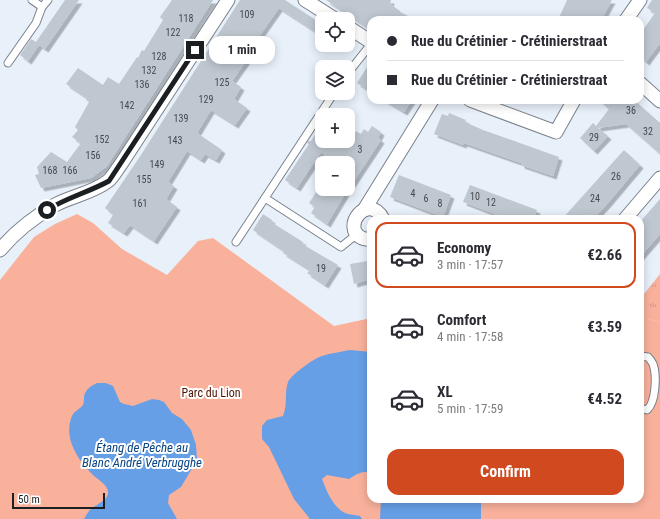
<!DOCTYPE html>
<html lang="en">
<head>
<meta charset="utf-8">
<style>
  body { margin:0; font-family:"Roboto Condensed",sans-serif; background:#f2f2f3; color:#2b2b33; height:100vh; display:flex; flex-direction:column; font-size:15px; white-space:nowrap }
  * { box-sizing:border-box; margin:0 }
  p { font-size:13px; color:#7c7c81 }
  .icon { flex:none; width:22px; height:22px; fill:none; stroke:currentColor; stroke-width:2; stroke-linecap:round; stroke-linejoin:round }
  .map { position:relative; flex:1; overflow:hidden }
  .side { position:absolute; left:367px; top:215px; width:277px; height:288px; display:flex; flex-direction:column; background:#fff; border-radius:12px; box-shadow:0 2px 10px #0003 }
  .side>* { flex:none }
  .hud { position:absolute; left:367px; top:16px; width:277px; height:88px; border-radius:12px; box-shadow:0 2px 10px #0003; display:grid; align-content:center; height:88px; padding:0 20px; background:#fff }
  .fabs { position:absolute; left:315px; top:12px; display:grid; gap:8px }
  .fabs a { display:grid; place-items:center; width:40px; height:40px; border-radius:8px; background:#fff; box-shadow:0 2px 10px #0003; font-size:20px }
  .scale { position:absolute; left:12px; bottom:10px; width:93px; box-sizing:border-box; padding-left:4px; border:2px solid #1c1f22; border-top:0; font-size:11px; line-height:14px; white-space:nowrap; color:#1c1f22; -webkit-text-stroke:3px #fff; paint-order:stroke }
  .end { position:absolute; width:18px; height:18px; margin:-9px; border:5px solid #1c1f22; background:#fff; box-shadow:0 0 0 2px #fff }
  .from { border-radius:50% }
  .bubble { position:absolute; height:28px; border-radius:12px; background:#fff; box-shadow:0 2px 10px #0003; font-size:13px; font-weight:700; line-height:28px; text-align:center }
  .hud b { display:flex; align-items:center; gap:14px; height:38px; font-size:15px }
  .hud b+b { border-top:1px solid #e1e1e2 }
  .hud i { width:10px; height:10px; background:#2b2b33 }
  ul { padding:7px 0 0; list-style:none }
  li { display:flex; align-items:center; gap:12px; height:66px; margin:0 8px 6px; padding:0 12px; border:2px solid transparent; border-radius:12px }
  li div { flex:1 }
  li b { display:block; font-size:15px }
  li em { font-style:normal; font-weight:700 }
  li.on { border-color:#d1491e }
  li>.icon { width:36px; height:36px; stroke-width:1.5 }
  .cta { display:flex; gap:8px; margin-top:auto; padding:8px 20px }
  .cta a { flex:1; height:46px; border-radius:12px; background:#d1491e; color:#fff; font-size:16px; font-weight:700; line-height:46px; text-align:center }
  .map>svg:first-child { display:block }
  .grass { fill:url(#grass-tufts) }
  .green { fill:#f9b19c }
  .water { fill:#669fe6 }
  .building { fill:#bfc7d0; filter:url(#shadow) }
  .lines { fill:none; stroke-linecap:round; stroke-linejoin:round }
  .lane-casing { stroke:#7a818a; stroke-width:9 }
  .street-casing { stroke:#7a818a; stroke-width:15 }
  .lane { stroke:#fff; stroke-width:7 }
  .street { stroke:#fff; stroke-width:13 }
  .route { stroke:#1c1f22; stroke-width:5 }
  .labels { text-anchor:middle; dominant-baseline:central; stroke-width:4; stroke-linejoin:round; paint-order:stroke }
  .number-label { font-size:10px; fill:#45494e }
  .park-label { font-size:12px; fill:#4c1202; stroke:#fff }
  .water-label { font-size:13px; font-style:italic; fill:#094484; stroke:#fff }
</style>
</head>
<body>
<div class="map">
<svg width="660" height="519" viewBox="0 0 660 519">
  <defs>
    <pattern id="grass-tufts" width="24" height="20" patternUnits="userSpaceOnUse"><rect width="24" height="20" fill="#f9b19c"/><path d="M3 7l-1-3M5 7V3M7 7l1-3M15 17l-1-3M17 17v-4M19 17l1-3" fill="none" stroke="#d59886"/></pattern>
    <filter id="shadow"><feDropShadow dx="3.5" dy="3.5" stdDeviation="0" flood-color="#0004"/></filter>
  </defs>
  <rect width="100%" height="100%" fill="#e8f0fa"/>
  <path class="grass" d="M660,274V322L648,319H640V299Z"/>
  <path class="green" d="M77,214L93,223L122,249L167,275L198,241L213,238L334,326L371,318V499H640V319H648L660,322V519H0V280L34,237L55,224Z"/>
  <g class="water">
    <path d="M350,350L371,352V474C363,469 356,475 349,479L327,475L322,479C327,492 334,510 348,514C352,515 356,515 360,516L362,519H310L294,499L269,447L262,439V426L267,420L283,416C288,404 284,394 288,382C291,375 314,358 322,356C331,353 341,352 350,350Z"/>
    <path d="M97,383H106L113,386L120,402L124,404L133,406L152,399L159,400L164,402L172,413L182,419L191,430L196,445L197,460L181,487L169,495L168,503L177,519H84C86,516 87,513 89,511C94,505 109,501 108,492C108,485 97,479 92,474C77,459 63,437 72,416C74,411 80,409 83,405C84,402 84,399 84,396C86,389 91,386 97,383Z"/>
    <path d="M381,499H481V519H380Z"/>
  </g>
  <g class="building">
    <path d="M65,0H79L45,49L39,45L28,61L20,55L31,39L36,42Z"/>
    <path d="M172,0H213L107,166L91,178L41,188L35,175L39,174L37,167L51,152L67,162L81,143L72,137L78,130L75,127L89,102L86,100L87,98L66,84L78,68L103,85L108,77L119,84L137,57L138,58L142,50L144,51L163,20L160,17Z"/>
    <path d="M240,0H285L322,24V36L279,8L258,38L261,40L232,81L241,87L234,99L247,108L235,125L211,110L197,133L222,150L216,160L205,154L201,160L187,151L168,182L174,186L166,199L177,207L154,241L130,225L124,233L108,223L113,215L105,208L139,158Z"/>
    <path d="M326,0H391L390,4L400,11V12L416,20H371V30Z"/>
    <path d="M567,0H612L601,20H558Z"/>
    <path d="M652,0H660V43L646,62L640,57V34L655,13L647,8Z"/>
    <path d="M371,61V92L357,83Z"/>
    <path d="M384,100H412L404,112Z"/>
    <path d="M599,100H634L660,123V154L626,124L598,128L608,136L594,151L580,138L593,123L596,126L609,109Z"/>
    <path d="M449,113L466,120L465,122L483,130L559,157L553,176L521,165V163L464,143L463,145L434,134L442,114L448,116Z"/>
    <path d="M322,124V141H348V135L352,138L356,131L361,134L364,129L368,132L372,126L381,132L378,138L381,140L348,190V163H338L321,152L297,188L285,180L309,144L307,143L308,141H311Z"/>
    <path d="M624,150L640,165L608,203L594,218L590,214L586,219H562Z"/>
    <path d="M399,175L451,195L443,217L390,197Z"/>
    <path d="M470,185L537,210L533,219H508L463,202Z"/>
    <path d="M326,189H348L327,224L311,213L315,207L309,203L317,191L322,194Z"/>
    <path d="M660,199V234L640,257V222Z"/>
    <path d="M263,214L272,220L271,222L303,242L302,244L338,265L325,285L307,273L310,270L283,253L284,251L253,230Z"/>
    <path d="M368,261L371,279L354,284L350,264Z"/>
  </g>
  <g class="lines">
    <defs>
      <g id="lane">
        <path d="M32,0L42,7L48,0"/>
        <path d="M8,63L36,23L42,7"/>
        <path d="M348,73L371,44"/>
        <path d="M265,198L341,247L357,234"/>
        <path d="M236,242L334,93"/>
        <path d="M640,356L648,357C650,359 652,362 653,364C657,375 656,402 647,410L640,408"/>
      </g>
      <g id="street">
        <path d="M305,0L335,19"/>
        <path d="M626,20L640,0"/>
        <path d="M348,27L371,42"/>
        <path d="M640,83L660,101"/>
        <path d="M470,100L556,132L574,100"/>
        <path d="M364,210L432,100"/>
        <path d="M625,219L660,178"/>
        <path d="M371,240C368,239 364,239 362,238C340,228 368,191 383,219"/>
        <path d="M0,250C15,232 34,217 55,205C71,196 93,193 108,181C113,177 117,169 121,164L228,0"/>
      </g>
    </defs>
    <use href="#lane" class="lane-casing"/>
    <use href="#street" class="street-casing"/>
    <use href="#lane" class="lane"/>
    <use href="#street" class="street"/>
  </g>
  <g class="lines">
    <path class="route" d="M47,210C66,198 89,192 109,181L195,50"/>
  </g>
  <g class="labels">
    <g class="number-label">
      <text x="247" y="14">109</text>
      <text x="186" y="18">118</text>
      <text x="173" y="32">122</text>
      <text x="159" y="56">128</text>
      <text x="149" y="70">132</text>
      <text x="222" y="82">125</text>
      <text x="142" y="84">136</text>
      <text x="206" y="99">129</text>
      <text x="127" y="105">142</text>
      <text x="631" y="110">36</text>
      <text x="181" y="118">139</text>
      <text x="648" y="131">32</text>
      <text x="594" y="137">29</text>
      <text x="102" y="139">152</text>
      <text x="175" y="140">143</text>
      <text x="360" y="149">3</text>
      <text x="93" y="155">156</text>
      <text x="157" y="164">149</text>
      <text x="50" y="170">168</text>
      <text x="70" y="170">166</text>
      <text x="616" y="176">26</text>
      <text x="144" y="179">155</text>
      <text x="413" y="193">4</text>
      <text x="475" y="196">10</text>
      <text x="426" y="198">6</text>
      <text x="595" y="198">24</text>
      <text x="491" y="202">12</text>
      <text x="140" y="203">161</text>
      <text x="440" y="203">8</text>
      <text x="321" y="268">19</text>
    </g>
    <g class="park-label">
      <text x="211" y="393">Parc du Lion</text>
    </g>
    <g class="water-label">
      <text x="142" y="447">Étang de Pêche au<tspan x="142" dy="15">Blanc André Verbrugghe</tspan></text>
    </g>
  </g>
</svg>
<div class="fabs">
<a><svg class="icon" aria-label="locate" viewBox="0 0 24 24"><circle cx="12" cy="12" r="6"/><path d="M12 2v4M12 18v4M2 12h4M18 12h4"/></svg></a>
<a><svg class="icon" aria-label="layers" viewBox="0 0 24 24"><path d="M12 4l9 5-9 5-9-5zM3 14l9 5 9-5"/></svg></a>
<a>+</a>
<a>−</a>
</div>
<div class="scale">50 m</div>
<i class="end from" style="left:47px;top:210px"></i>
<i class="end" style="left:195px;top:50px"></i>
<div class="bubble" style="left:209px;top:36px;width:66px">1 min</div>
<div class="hud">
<b><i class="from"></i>Rue du Crétinier - Crétinierstraat</b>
<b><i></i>Rue du Crétinier - Crétinierstraat</b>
</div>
<section class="side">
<ul>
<li class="on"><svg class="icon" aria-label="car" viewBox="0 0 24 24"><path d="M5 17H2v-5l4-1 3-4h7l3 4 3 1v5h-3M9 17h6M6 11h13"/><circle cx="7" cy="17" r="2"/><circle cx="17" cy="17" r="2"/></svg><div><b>Economy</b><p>3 min · 17:57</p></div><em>€2.66</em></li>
<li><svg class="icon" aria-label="car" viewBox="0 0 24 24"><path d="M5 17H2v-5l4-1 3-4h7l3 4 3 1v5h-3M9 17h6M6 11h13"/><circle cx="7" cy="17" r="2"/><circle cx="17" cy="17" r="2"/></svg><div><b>Comfort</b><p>4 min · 17:58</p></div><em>€3.59</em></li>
<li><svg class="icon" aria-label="car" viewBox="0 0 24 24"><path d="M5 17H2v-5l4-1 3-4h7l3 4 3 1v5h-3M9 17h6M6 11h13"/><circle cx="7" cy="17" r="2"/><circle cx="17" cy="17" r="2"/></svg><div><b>XL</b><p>5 min · 17:59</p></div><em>€4.52</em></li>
</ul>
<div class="cta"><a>Confirm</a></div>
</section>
</div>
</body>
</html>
